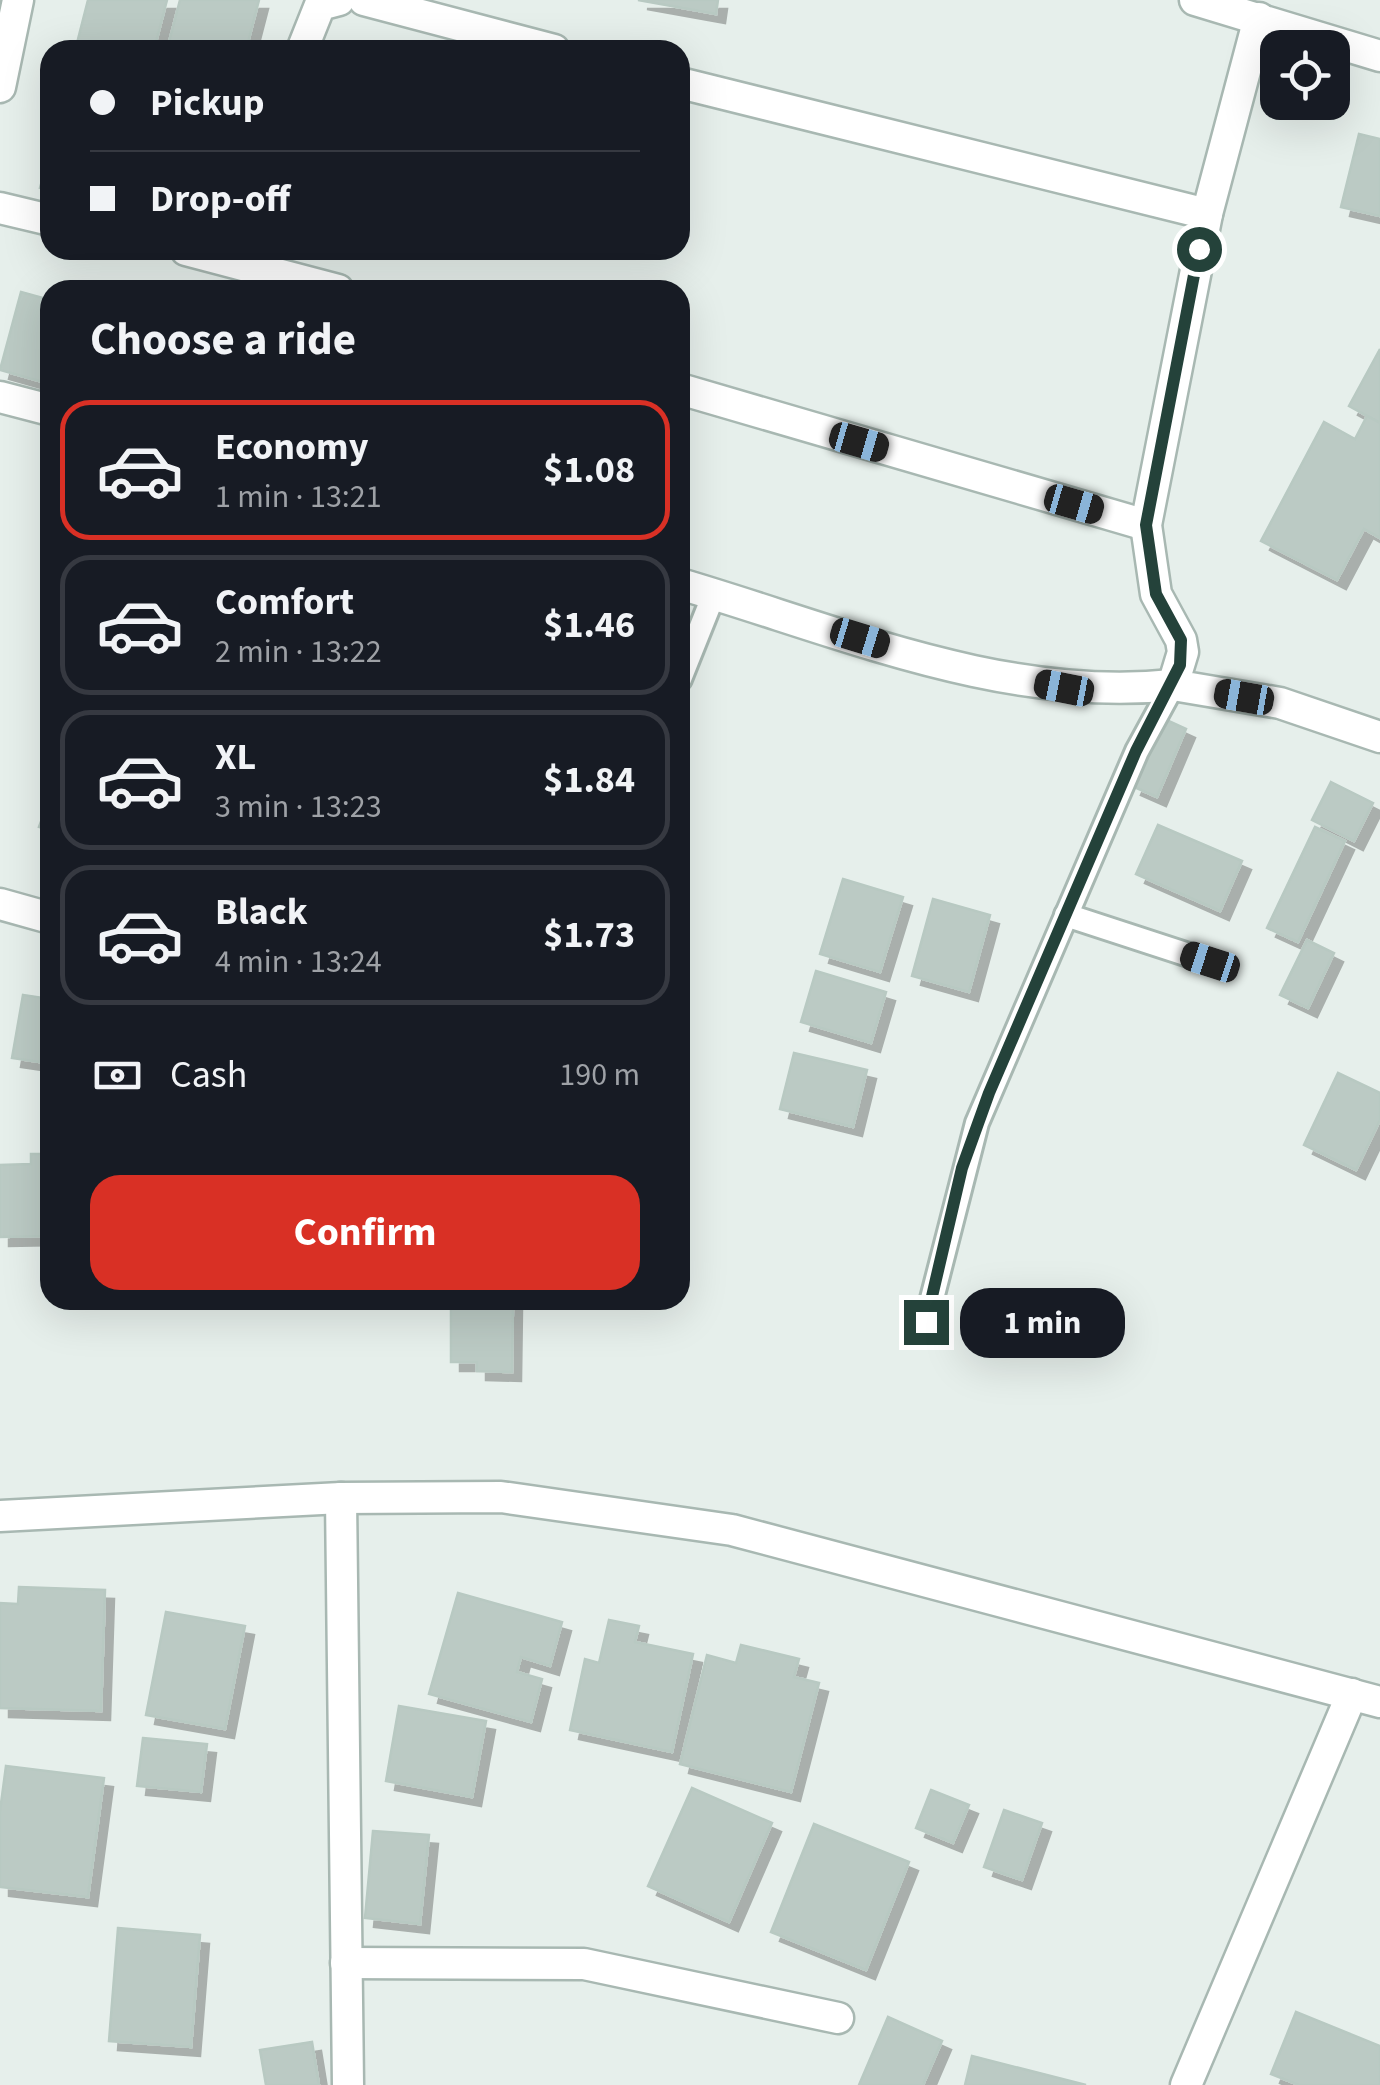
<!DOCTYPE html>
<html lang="en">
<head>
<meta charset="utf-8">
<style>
  body { margin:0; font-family:"Source Sans 3",sans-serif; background:#20242c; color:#f1f3f6; height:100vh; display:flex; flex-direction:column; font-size:38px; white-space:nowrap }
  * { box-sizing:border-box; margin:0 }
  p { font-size:32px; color:#9ea1a6 }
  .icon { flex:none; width:55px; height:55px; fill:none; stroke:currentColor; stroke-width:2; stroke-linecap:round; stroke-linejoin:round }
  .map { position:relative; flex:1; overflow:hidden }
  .details { position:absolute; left:40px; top:280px; width:650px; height:1030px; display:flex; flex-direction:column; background:#171b24; border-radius:30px; box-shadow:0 10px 40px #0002 }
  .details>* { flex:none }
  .top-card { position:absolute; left:40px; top:40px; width:650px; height:220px; border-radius:30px; box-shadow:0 10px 40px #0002; display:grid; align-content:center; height:220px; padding:0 50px; background:#171b24 }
  .controls { position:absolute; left:1260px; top:30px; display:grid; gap:20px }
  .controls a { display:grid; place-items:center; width:90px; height:90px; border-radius:20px; background:#171b24; box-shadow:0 10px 40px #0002; font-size:50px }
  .end { position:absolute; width:45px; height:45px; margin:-22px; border:12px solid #24423a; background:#fff; box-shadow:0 0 0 5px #fff }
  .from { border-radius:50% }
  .bubble { position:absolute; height:70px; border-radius:30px; background:#171b24; box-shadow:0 10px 40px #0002; font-size:32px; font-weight:700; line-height:70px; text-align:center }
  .car { position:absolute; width:30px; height:60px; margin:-30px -15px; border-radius:12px; box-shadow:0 0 8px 2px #0007; background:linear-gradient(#222 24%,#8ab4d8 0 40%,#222 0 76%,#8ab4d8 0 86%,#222 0) }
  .top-card b { display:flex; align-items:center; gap:35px; height:95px; font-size:38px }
  .top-card b+b { border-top:2px solid #363941 }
  .top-card i { width:25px; height:25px; background:#f1f3f6 }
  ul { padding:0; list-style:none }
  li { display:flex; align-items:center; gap:30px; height:140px; margin:0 20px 15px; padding:0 30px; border:5px solid #363941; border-radius:30px }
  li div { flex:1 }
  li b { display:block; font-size:38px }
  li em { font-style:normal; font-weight:700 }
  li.on { border-color:#d93025 }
  li>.icon { width:90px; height:90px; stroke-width:1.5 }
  h2 { padding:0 50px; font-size:45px; line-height:120px }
  .pay { display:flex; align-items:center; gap:25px; height:110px; padding:0 50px; font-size:38px }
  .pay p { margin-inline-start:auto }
  .action { display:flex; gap:20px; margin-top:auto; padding:20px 50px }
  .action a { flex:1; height:115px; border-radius:30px; background:#d93025; color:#fff; font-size:40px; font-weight:700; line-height:115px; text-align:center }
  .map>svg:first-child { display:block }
  .building { fill:#bbcac4; stroke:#b8c9c2; stroke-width:2.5; filter:url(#shadow) }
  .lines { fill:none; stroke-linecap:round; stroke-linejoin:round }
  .lane-casing { stroke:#a8b8b2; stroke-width:28 }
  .street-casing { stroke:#a8b8b2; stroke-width:35 }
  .lane { stroke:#fff; stroke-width:22 }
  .street { stroke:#fff; stroke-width:30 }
  .route { stroke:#24423a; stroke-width:12 }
</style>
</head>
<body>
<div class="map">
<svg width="1380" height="2085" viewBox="0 0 1380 2085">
  <defs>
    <filter id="shadow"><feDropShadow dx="9" dy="9" stdDeviation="0" flood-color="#0004"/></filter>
  </defs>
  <rect width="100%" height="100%" fill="#e6efeb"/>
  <g class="building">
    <path d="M88,0H167L154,50L76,47Z"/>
    <path d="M180,0H259L246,50H167Z"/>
    <path d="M638,0H718L716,14Z"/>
    <path d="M1359,134L1380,139V216L1341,207Z"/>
    <path d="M50,151V191L40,188Z"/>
    <path d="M21,292L50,300V384L0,370Z"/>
    <path d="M1380,349V423L1349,406Z"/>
    <path d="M1367,416L1380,423V538L1364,529L1337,580L1261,541L1324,422L1355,439Z"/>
    <path d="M1162,718L1186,729L1157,797L1132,786Z"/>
    <path d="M1331,782L1373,803L1354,841L1312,820Z"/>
    <path d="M50,797V830L39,827Z"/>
    <path d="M1158,825L1242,861L1220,911L1136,874Z"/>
    <path d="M1315,827L1345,841L1298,942L1267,928Z"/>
    <path d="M843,879L903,897L880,972L820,954Z"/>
    <path d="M933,899L990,915L969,992L912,976Z"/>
    <path d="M1307,940L1334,953L1308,1008L1280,995Z"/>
    <path d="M816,971L886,992L871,1043L801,1022Z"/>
    <path d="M23,995L50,999L40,1062L12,1058Z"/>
    <path d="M794,1053L867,1070L853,1127L780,1109Z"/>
    <path d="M1338,1073L1380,1093V1120L1356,1170L1304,1145Z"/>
    <path d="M31,1154H50V1236L0,1237V1165L31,1164Z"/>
    <path d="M451,1300H513L512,1372L477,1371V1362H451Z"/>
    <path d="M19,1587L105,1590L101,1711L0,1708V1603L18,1604Z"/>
    <path d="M458,1593L562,1622L550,1666L521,1657L517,1672L542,1679L531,1722L429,1694Z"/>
    <path d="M166,1612L245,1626L225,1729L146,1715Z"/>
    <path d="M609,1620L639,1626L635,1642L693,1654L672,1752L570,1730L585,1659L599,1663Z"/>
    <path d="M741,1645L799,1659L794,1677L819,1683L791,1792L680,1764L707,1655L736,1663Z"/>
    <path d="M399,1706L486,1721L472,1797L386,1781Z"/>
    <path d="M143,1738L207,1744L201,1792L137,1786Z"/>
    <path d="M6,1766L104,1778L88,1897L0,1887V1811Z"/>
    <path d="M692,1788L772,1823L729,1922L648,1886Z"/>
    <path d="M931,1790L969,1805L953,1843L916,1828Z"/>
    <path d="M1004,1810L1042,1823L1022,1880L984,1867Z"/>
    <path d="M814,1824L909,1862L866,1970L771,1932Z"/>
    <path d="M373,1831L429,1835L420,1924L365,1918Z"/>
    <path d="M118,1928L200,1935L191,2047L109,2041Z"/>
    <path d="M1296,2012L1380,2046V2085H1299L1271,2074Z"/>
    <path d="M888,2017L942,2041L923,2085H859Z"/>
    <path d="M312,2042L319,2085H266L260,2050Z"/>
    <path d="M972,2056L1086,2085H965Z"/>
  </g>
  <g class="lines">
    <defs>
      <g id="lane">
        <path d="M680,679L714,594"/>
        <path d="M1066,915L1210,962"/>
        <path d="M926,1322L977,1123L1137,751L1173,685"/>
      </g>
      <g id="street">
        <path d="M364,0L554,50"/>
        <path d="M1195,0L1380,56"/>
        <path d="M302,50L320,5L339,0"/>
        <path d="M680,83L1207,214L1146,525L1156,594L1181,640L1183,652L1173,685L1280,703L1380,737"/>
        <path d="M0,87L18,0"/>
        <path d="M0,208L50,220"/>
        <path d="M1207,214L1259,18"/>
        <path d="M186,250L338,290"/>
        <path d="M680,389L1146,525"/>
        <path d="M0,397L50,410"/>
        <path d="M680,584C840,631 1004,703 1173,685"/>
        <path d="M0,904L50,918"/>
        <path d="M341,1498L348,2085"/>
        <path d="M0,1516L341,1498L501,1497L732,1530L1380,1702"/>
        <path d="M346,1963L584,1964L838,2018"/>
        <path d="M1186,2085L1352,1694"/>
      </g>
    </defs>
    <use href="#lane" class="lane-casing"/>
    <use href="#street" class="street-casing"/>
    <use href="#lane" class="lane"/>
    <use href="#street" class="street"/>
  </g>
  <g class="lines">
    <path class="route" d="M926,1322L962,1168L989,1093L1136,751L1180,665L1181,640L1156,594L1146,525L1199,249"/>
  </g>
</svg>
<div class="controls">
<a><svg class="icon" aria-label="locate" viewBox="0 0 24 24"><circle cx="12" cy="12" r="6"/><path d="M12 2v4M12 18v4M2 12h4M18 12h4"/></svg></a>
</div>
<i class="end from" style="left:1199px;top:249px"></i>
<i class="end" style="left:926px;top:1322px"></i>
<div class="bubble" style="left:960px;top:1288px;width:165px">1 min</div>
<i class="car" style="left:859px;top:442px;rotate:106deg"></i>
<i class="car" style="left:1074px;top:504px;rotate:106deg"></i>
<i class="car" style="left:860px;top:638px;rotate:107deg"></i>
<i class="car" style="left:1064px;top:688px;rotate:281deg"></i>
<i class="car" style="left:1244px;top:697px;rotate:280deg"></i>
<i class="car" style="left:1210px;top:962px;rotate:288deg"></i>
<div class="top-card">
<b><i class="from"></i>Pickup</b>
<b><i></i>Drop-off</b>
</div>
<section class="details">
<h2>Choose a ride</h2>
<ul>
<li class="on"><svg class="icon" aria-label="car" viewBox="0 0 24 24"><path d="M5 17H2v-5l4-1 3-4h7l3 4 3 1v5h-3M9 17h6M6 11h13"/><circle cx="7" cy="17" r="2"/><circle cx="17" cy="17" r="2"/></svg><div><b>Economy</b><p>1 min · 13:21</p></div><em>$1.08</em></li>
<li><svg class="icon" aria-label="car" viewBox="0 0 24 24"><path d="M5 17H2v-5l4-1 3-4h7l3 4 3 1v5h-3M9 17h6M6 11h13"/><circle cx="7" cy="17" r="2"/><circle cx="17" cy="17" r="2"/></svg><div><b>Comfort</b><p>2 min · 13:22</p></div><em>$1.46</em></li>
<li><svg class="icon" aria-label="car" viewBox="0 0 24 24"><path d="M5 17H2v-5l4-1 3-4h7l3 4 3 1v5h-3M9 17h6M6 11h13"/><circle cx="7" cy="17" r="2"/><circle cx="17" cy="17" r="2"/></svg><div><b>XL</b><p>3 min · 13:23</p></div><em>$1.84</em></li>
<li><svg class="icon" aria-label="car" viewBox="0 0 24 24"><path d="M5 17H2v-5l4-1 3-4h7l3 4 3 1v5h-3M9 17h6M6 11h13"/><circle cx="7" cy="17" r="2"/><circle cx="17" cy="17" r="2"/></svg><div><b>Black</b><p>4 min · 13:24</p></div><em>$1.73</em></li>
</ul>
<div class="pay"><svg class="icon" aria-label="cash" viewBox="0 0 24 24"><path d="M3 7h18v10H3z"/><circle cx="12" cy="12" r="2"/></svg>Cash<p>190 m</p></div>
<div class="action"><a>Confirm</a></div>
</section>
</div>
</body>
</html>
